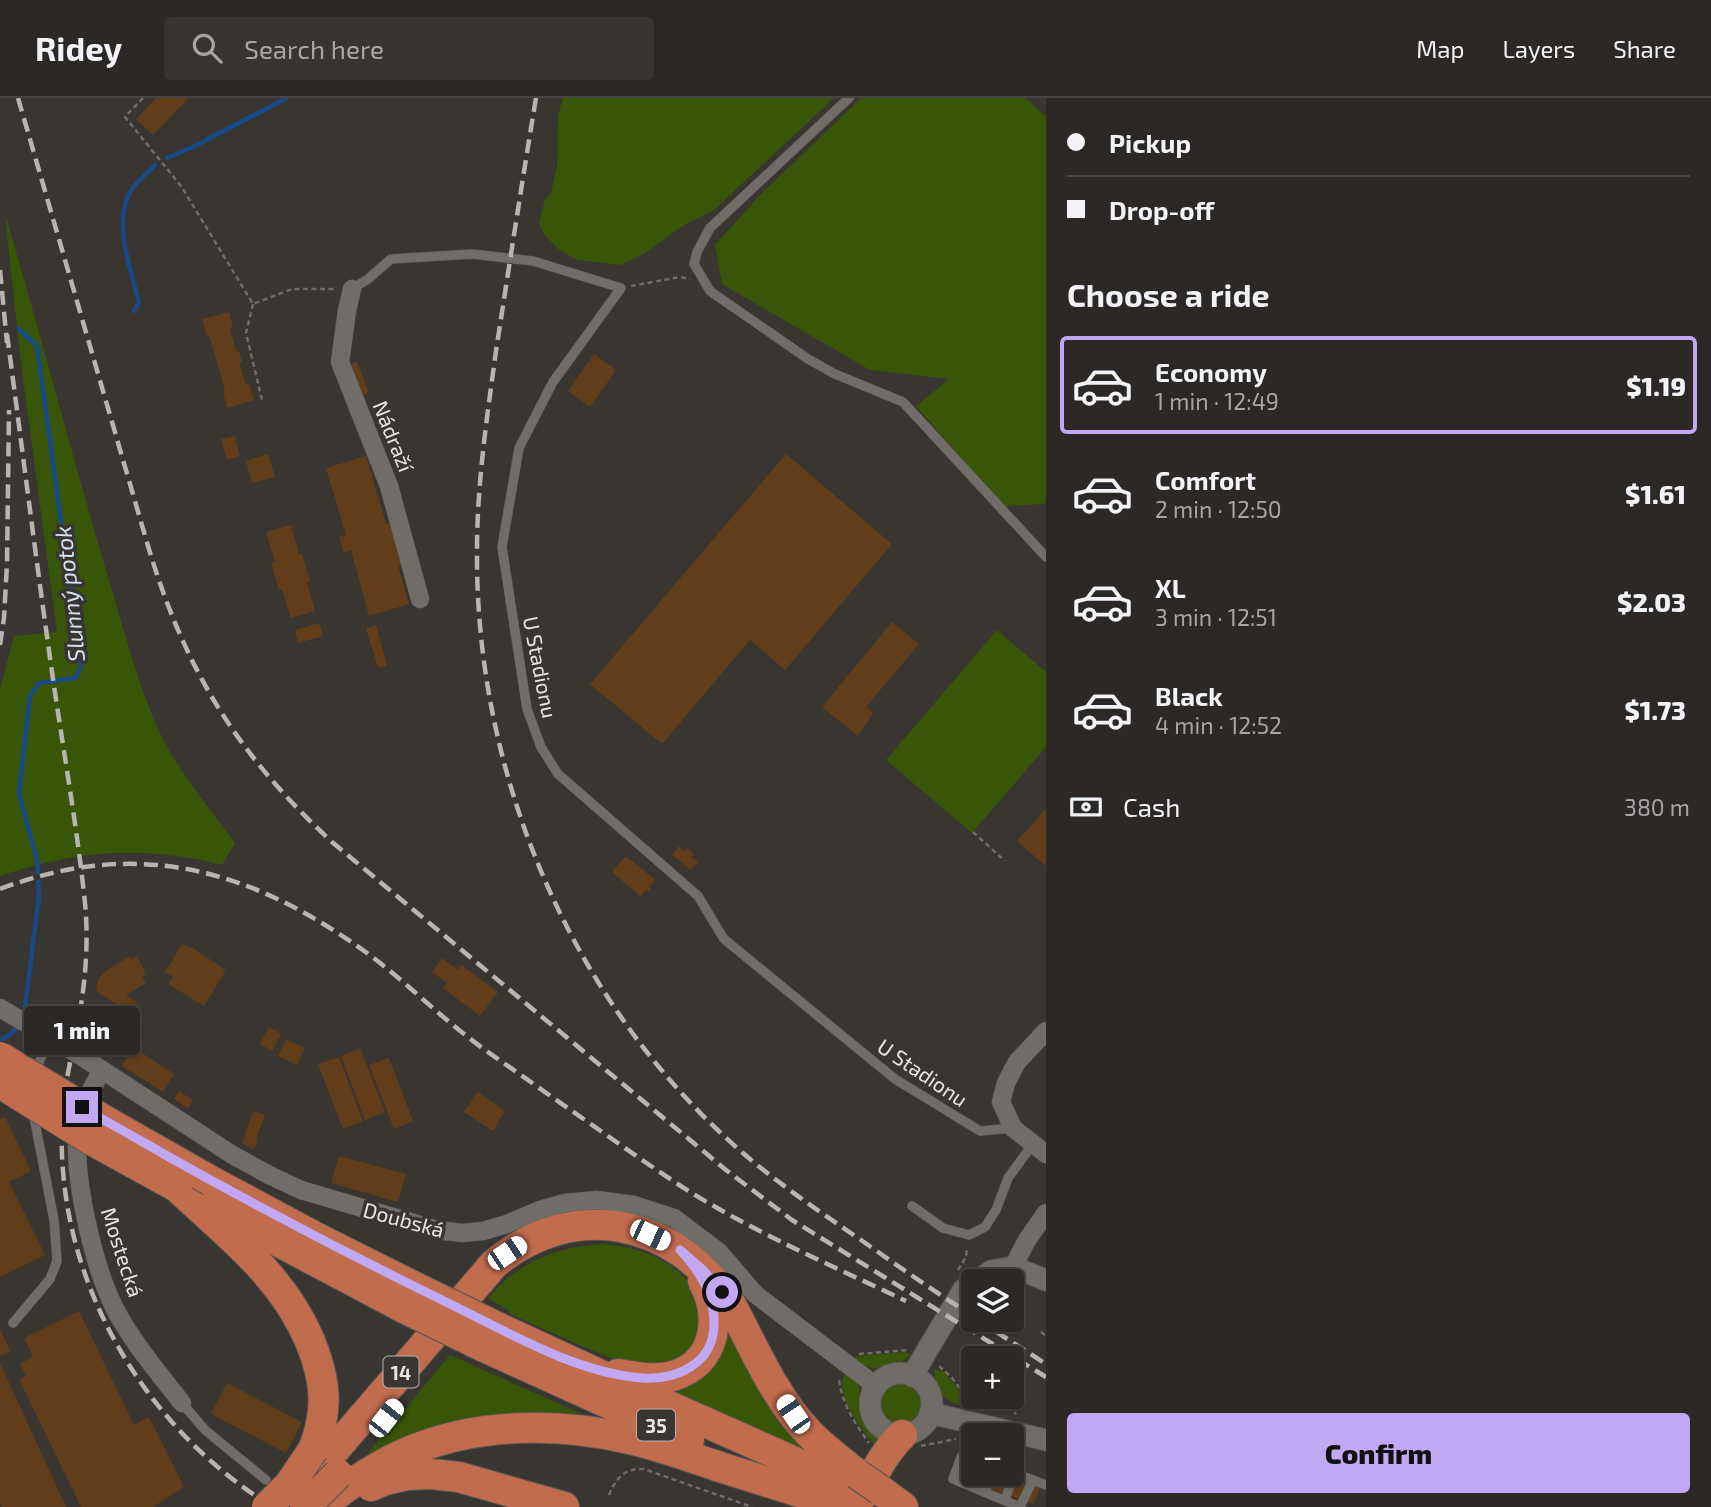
<!DOCTYPE html>
<html lang="en">
<head>
<meta charset="utf-8">
<style>
  body { margin:0; font-family:"Exo 2",sans-serif; background:#373432; color:#f1f3f6; height:100vh; display:flex; flex-direction:column; font-size:26px; white-space:nowrap }
  * { box-sizing:border-box; margin:0 }
  p { font-size:23px; color:#a6a6a7 }
  .icon { flex:none; width:38px; height:38px; fill:none; stroke:currentColor; stroke-width:2; stroke-linecap:round; stroke-linejoin:round }
  .map { position:relative; flex:1; overflow:hidden }
  .side { display:flex; flex-direction:column; background:#2b2826; width:665px }
  .side>* { flex:none }
  .guide { display:grid; align-content:center; height:154px; padding:0 21px; background:#2b2826 }
  .controls { position:absolute; left:961px; top:1171px; display:grid; gap:14px }
  .controls a { display:grid; place-items:center; width:63px; height:63px; border-radius:7px; background:#2b2826; box-shadow:0 2px 5px #0004,0 0 0 2px #474443; font-size:35px }
  .end { position:absolute; width:32px; height:32px; margin:-16px; border:9px solid #c2a8f2; background:#111; box-shadow:0 0 0 4px #111 }
  .from { border-radius:50% }
  .bubble { position:absolute; height:49px; border-radius:7px; background:#2b2826; box-shadow:0 2px 5px #0004,0 0 0 2px #474443; font-size:23px; font-weight:800; line-height:49px; text-align:center }
  .car { position:absolute; width:21px; height:42px; margin:-21px -10px; border-radius:9px; box-shadow:0 0 5px 2px #0007; background:linear-gradient(#fff 24%,#345 0 40%,#fff 0 76%,#345 0 86%,#fff 0) }
  .guide b { display:flex; align-items:center; gap:24px; height:66px; font-size:26px }
  .guide b+b { border-top:2px solid #474443 }
  .guide i { width:18px; height:18px; background:#f1f3f6 }
  ul { padding:0; list-style:none }
  li { display:flex; align-items:center; gap:21px; height:98px; margin:0 14px 10px; padding:0 7px; border:4px solid transparent; border-radius:7px }
  li div { flex:1 }
  li b { display:block; font-size:26px }
  li em { font-style:normal; font-weight:800 }
  li.on { border-color:#c2a8f2 }
  li>.icon { width:63px; height:63px; stroke-width:1.5 }
  h2 { padding:0 21px; font-size:32px; line-height:84px }
  .pay { display:flex; align-items:center; gap:18px; height:77px; padding:0 21px; font-size:26px }
  .pay p { margin-inline-start:auto }
  .action { display:flex; gap:14px; margin-top:auto; padding:14px 21px }
  .action a { flex:1; height:80px; border-radius:7px; background:#c2a8f2; color:#111; font-size:28px; font-weight:800; line-height:80px; text-align:center }
  header { display:flex; align-items:center; gap:42px; box-sizing:border-box; height:98px; padding:0 35px; background:#2b2826; border-bottom:2px solid #474443 }
  header strong { font-size:33px }
  nav { display:flex; gap:38px; margin-inline-start:auto; font-size:24px }
  .search { width:490px; height:63px; background:#373432; display:flex; align-items:center; gap:18px; box-sizing:border-box; padding:0 24px; border-radius:7px; color:#a6a6a7; font-size:26px }
  main { display:flex; flex:1; min-height:0 }
  .map>svg:first-child { display:block }
  .green { fill:#395508 }
  .lines { fill:none; stroke-linecap:round; stroke-linejoin:round }
  .stream { stroke:#184a88; stroke-width:4.5 }
  .building { fill:#613d1a }
  .service-casing { stroke:#585552; stroke-width:10 }
  .minor-casing { stroke:#585552; stroke-width:19 }
  .tertiary-casing { stroke:#585552; stroke-width:23 }
  .trunk-casing { stroke:#585552; stroke-width:32 }
  .path { stroke:#6f6c69; stroke-width:2.5; stroke-dasharray:5 3.5; stroke-linecap:butt }
  .service { stroke:#706d69; stroke-width:9 }
  .minor { stroke:#706d69; stroke-width:18 }
  .tertiary { stroke:#706d69; stroke-width:21 }
  .trunk { stroke:#c26c4e; stroke-width:30 }
  .rail { stroke:#b7b4b2; stroke-width:4.5; stroke-dasharray:14 7; stroke-linecap:butt }
  .trunk-bridge-casing { stroke:#585552; stroke-width:32; stroke-linecap:butt }
  .trunk-bridge { stroke:#c26c4e; stroke-width:30 }
  .route { stroke:#c2a8f2; stroke-width:9 }
  .labels { text-anchor:middle; dominant-baseline:central; stroke-width:7; stroke-linejoin:round; paint-order:stroke }
  .shield { fill:#393632; stroke:#b4b0ae; stroke-width:2 }
  .shield-label { font-size:19px; font-weight:bold; fill:#e8e5e3 }
  .street-label { font-size:21px; fill:#e8e5e3; stroke:#393632 }
  .water-label { font-size:23px; font-style:italic; fill:#d4e1f4; stroke:#393632 }
</style>
</head>
<body>
<header>
<strong>Ridey</strong>
<div class="search"><svg class="icon" aria-label="search" viewBox="0 0 24 24"><circle cx="10" cy="10" r="6"/><path d="M15 15l6 6"/></svg>Search here</div>
<nav><a>Map</a><a>Layers</a><a>Share</a></nav>
</header>
<main>
<div class="map">
<svg width="1046" height="1409" viewBox="0 0 1046 1409">
  <rect width="100%" height="100%" fill="#393632"/>
  <g class="green">
    <path d="M563,0H834L714,112L684,127L645,155L621,167L577,162L558,151L543,135L539,125L545,101L551,95L557,68L558,17Z"/>
    <path d="M861,0H1026L1046,19V403L1044,406L1003,408L916,308L949,281L870,272L722,186L715,147L759,98Z"/>
    <path d="M5,116C42,240 74,366 111,489C127,542 143,607 170,654C189,686 213,715 235,745L222,767C145,747 75,752 0,778V591L14,538L57,534L20,257Z"/>
    <path d="M997,532L1046,574V649L972,735L886,662Z"/>
    <path d="M604,1146C633,1149 659,1156 681,1176C686,1181 692,1187 695,1193C700,1203 702,1215 705,1226L685,1262L641,1270L613,1261L570,1243L510,1216L508,1212L488,1200C518,1164 558,1148 604,1146Z"/>
    <path d="M729,1232L811,1355L728,1321L676,1296C681,1290 687,1288 694,1283C713,1271 724,1254 729,1232Z"/>
    <path d="M905,1254L910,1257C889,1275 877,1274 853,1262L857,1258Z"/>
    <path d="M450,1257L600,1324L359,1366Z"/>
    <path d="M934,1271L944,1274L962,1296L966,1309C943,1302 936,1295 934,1271Z"/>
    <path d="M845,1274L856,1282L860,1295L865,1323L873,1336L884,1344L879,1352C866,1337 841,1306 842,1284C842,1283 845,1275 845,1274Z"/>
    <circle cx="901" cy="1307" r="21"/>
  </g>
  <g class="lines">
    <g class="stream">
      <path d="M167,60L193,49L287,0"/>
      <path d="M134,213L139,204C131,173 111,120 132,91C138,82 148,75 155,67"/>
      <path d="M19,231L37,248L81,569L75,580L39,585L30,598L19,695L37,762L38,774"/>
      <path d="M25,909L39,798L38,784"/>
      <path d="M0,942L8,938L17,930"/>
    </g>
  </g>
  <g class="building">
    <path d="M156,0H189L153,37L136,21Z"/>
    <path d="M229,214L233,230L230,231L236,253H239L242,264L239,265L246,287L249,286L254,302L227,310L223,293L225,292L209,237H206L202,221Z"/>
    <path d="M594,256L616,272L590,309L568,293Z"/>
    <path d="M357,264L369,294L360,298L348,267Z"/>
    <path d="M235,338L240,358L227,362L221,341Z"/>
    <path d="M268,356L275,379L252,385L246,363Z"/>
    <path d="M786,356L892,446L785,572L750,542L662,646L590,586Z"/>
    <path d="M366,358L386,426L394,424L406,466L398,468L409,506L369,518L351,452L344,455L339,439L346,437L326,370Z"/>
    <path d="M291,427L299,456H302L310,483L307,484L315,513L291,520L282,491L279,492L271,465L275,464L266,434Z"/>
    <path d="M892,524L919,546L866,609L873,615L858,638L822,609Z"/>
    <path d="M319,525L323,538L298,545L295,532Z"/>
    <path d="M376,527L387,568L378,570L366,530Z"/>
    <path d="M1046,711V768L1017,743Z"/>
    <path d="M679,748L685,753L687,750L694,756L691,759L698,764L691,772L672,757Z"/>
    <path d="M626,758L655,782L650,788L651,793H645L641,799L612,774Z"/>
    <path d="M182,846L190,850L191,849L226,872L204,908L168,886L173,879L165,874Z"/>
    <path d="M130,858L132,861L137,858L146,876L142,879L146,885L126,897L137,904L130,915L96,893L98,881L107,872Z"/>
    <path d="M442,860L458,872L461,867L498,894L480,918L443,890L447,885L432,874Z"/>
    <path d="M112,922L125,930L118,941L123,944L112,961L95,949Z"/>
    <path d="M269,929L281,936L272,953L260,946Z"/>
    <path d="M286,941L305,950L297,967L278,958Z"/>
    <path d="M133,949L174,976L163,994L122,968Z"/>
    <path d="M360,950L385,1014L365,1022L341,958Z"/>
    <path d="M339,959L363,1023L343,1031L318,966Z"/>
    <path d="M389,960L413,1023L394,1031L369,967Z"/>
    <path d="M179,993L193,1002L188,1011L174,1001Z"/>
    <path d="M478,994L505,1013L493,1033L464,1014Z"/>
    <path d="M253,1013L265,1017L256,1041L258,1042L254,1052L242,1045Z"/>
    <path d="M5,1019L31,1073L9,1084L45,1157L0,1179V1021Z"/>
    <path d="M339,1058L406,1076L398,1104L331,1085Z"/>
    <path d="M79,1213L134,1327L149,1319L184,1389L153,1409H81L19,1281L26,1278L20,1266L33,1259L24,1240Z"/>
    <path d="M0,1231L10,1253L0,1258Z"/>
    <path d="M0,1265L66,1409H2L0,1406Z"/>
    <path d="M227,1285L302,1324L286,1355L211,1316Z"/>
    <path d="M965,1363L973,1366V1376H999L1040,1390L1034,1406L959,1380Z"/>
  </g>
  <g class="lines">
    <defs>
      <g id="service">
        <path d="M849,0L710,130L697,154L694,166L710,193L808,261L835,276L903,304L1046,459"/>
        <path d="M352,191L368,181L391,161L472,156L533,163L621,190L553,284L519,350L502,449L527,611L541,649L558,676L698,798L724,841L895,981L980,1033L1013,1030"/>
        <path d="M34,976L50,939"/>
        <path d="M912,1108L943,1130L969,1137L985,1129L996,1112L1008,1080L1033,1046"/>
        <path d="M13,1225L50,1181L57,1163L54,1122L33,1014"/>
        <path d="M182,1305L205,1332L266,1382"/>
        <path d="M973,1361L962,1357L953,1381L1020,1409L1033,1382"/>
        <path d="M1012,1374L1046,1387"/>
        <path d="M967,1386L973,1372"/>
        <path d="M985,1394L992,1376"/>
        <path d="M1005,1402L1014,1375"/>
      </g>
      <g id="minor">
        <path d="M352,191L347,213L340,264L389,388L420,501"/>
        <path d="M0,910L73,953L231,1056L269,1077L301,1092L437,1132L462,1135L483,1133L507,1126L540,1112L565,1105L596,1102L634,1107L674,1120L719,1154L755,1196L876,1288"/>
        <path d="M1046,933L1017,964L1006,985L1001,1004L1013,1030L1046,1056"/>
        <path d="M102,972C93,988 84,1003 80,1021C69,1067 93,1166 114,1209C132,1244 158,1274 182,1305"/>
        <path d="M1013,1169L1027,1142L1046,1115"/>
      </g>
      <g id="tertiary">
        <path d="M977,1183L991,1173L1013,1169L1046,1182"/>
        <circle cx="901" cy="1306" r="31"/>
        <path d="M912,1278L963,1192L973,1185"/>
        <path d="M930,1315L1046,1342"/>
      </g>
      <g id="trunk">
        <path d="M211,1083L321,1142L419,1191"/>
        <path d="M177,1089C228,1137 282,1177 310,1243C326,1282 329,1312 313,1352"/>
        <path d="M219,1112L404,1210"/>
        <path d="M497,1229L631,1291L851,1389"/>
        <path d="M482,1248L689,1342"/>
        <path d="M618,1276C636,1279 656,1283 673,1278C717,1265 722,1218 703,1183"/>
        <path d="M325,1363L494,1166C573,1100 674,1120 730,1205C754,1249 773,1297 808,1334C823,1350 840,1362 857,1376"/>
        <path d="M371,1388L385,1382L407,1377L431,1376L459,1379L564,1409"/>
        <path d="M880,1392L903,1409"/>
        <path d="M857,1406C871,1383 882,1356 902,1337"/>
        <path d="M320,1409C348,1387 377,1367 410,1353C478,1325 558,1324 629,1341C660,1348 690,1359 720,1369C757,1381 794,1392 831,1404"/>
      </g>
    </defs>
    <use href="#service" class="service-casing"/>
    <use href="#minor" class="minor-casing"/>
    <use href="#tertiary" class="tertiary-casing"/>
    <use href="#trunk" class="trunk-casing"/>
    <g class="path">
      <path d="M143,0L125,19L181,88L253,206L292,191H337"/>
      <path d="M631,188L680,179L690,181"/>
      <path d="M253,206L246,235L262,302"/>
      <path d="M973,734L1005,763"/>
      <path d="M958,1172L966,1159L967,1149"/>
      <path d="M1041,1234L1046,1238"/>
      <path d="M859,1256L908,1252"/>
      <path d="M939,1268L952,1280L971,1305"/>
      <path d="M839,1282C842,1305 855,1326 869,1345"/>
      <path d="M979,1309C998,1296 1003,1300 1016,1316"/>
      <path d="M921,1348L956,1341"/>
      <path d="M609,1397C616,1380 625,1370 644,1371L752,1409"/>
    </g>
    <use href="#service" class="service"/>
    <use href="#minor" class="minor"/>
    <use href="#tertiary" class="tertiary"/>
    <use href="#trunk" class="trunk"/>
    <g class="rail">
      <path d="M18,0L148,448C185,572 237,656 332,744L726,1072L792,1122L1046,1279"/>
      <path d="M536,0C522,84 509,169 496,253C487,319 477,385 477,452C475,669 565,891 725,1039C767,1078 814,1110 861,1142C898,1168 935,1194 973,1218"/>
      <path d="M0,172L7,245"/>
      <path d="M7,236C22,349 36,462 52,574C63,651 77,728 85,805C89,847 85,889 77,930C72,957 65,984 63,1011C50,1169 138,1327 273,1409"/>
      <path d="M0,547L4,520L7,466L9,312"/>
      <path d="M0,791C138,739 251,771 367,855C401,880 431,910 464,936C489,956 516,973 542,992C576,1016 611,1040 645,1064C667,1079 689,1094 712,1107C774,1143 841,1172 906,1203"/>
      <path d="M978,1222L1046,1266"/>
    </g>
    <defs>
      <g id="trunk-bridge">
        <path d="M0,959L102,1021L211,1083"/>
        <path d="M0,985L88,1040L177,1089"/>
        <path d="M419,1191L497,1229"/>
        <path d="M404,1210L482,1248"/>
        <path d="M857,1376L880,1392"/>
        <path d="M267,1409L290,1386L313,1352"/>
        <path d="M305,1409L338,1376"/>
      </g>
    </defs>
    <use href="#trunk-bridge" class="trunk-bridge-casing"/>
    <use href="#trunk-bridge" class="trunk-bridge"/>
  </g>
  <g class="lines">
    <path class="route" d="M82,1009C110,1026 140,1042 169,1059C260,1110 352,1158 446,1204C506,1233 575,1275 642,1280C677,1282 713,1266 714,1227C715,1197 700,1173 680,1152L703,1172L722,1194"/>
  </g>
  <g class="labels">
    <g class="shield">
      <rect x="383.5" y="1258.5" width="35" height="31" rx="5"/>
      <rect x="637" y="1311.5" width="38" height="31" rx="5"/>
    </g>
    <g class="shield-label">
      <text x="401" y="1274">14</text>
      <text x="656" y="1327">35</text>
    </g>
    <g class="street-label">
      <text transform="translate(394 338) rotate(68)">Nádraží</text>
      <text transform="translate(541 569) rotate(79)">U Stadionu</text>
      <text transform="translate(923 974) rotate(34)">U Stadionu</text>
      <text transform="translate(404 1121) rotate(15)">Doubská</text>
      <text transform="translate(123 1154) rotate(72)">Mostecká</text>
    </g>
    <g class="water-label">
      <text transform="translate(69 496) rotate(-96)">Slunný potok</text>
    </g>
  </g>
</svg>
<div class="controls">
<a><svg class="icon" aria-label="layers" viewBox="0 0 24 24"><path d="M12 4l9 5-9 5-9-5zM3 14l9 5 9-5"/></svg></a>
<a>+</a>
<a>−</a>
</div>
<i class="end from" style="left:722px;top:1194px"></i>
<i class="end" style="left:82px;top:1009px"></i>
<div class="bubble" style="left:24px;top:908px;width:116px">1 min</div>
<i class="car" style="left:650px;top:1137px;rotate:115deg"></i>
<i class="car" style="left:507px;top:1155px;rotate:56deg"></i>
<i class="car" style="left:793px;top:1316px;rotate:326deg"></i>
<i class="car" style="left:386px;top:1320px;rotate:38deg"></i>
</div>
<section class="side">
<div class="guide">
<b><i class="from"></i>Pickup</b>
<b><i></i>Drop-off</b>
</div>
<h2>Choose a ride</h2>
<ul>
<li class="on"><svg class="icon" aria-label="car" viewBox="0 0 24 24"><path d="M5 17H2v-5l4-1 3-4h7l3 4 3 1v5h-3M9 17h6M6 11h13"/><circle cx="7" cy="17" r="2"/><circle cx="17" cy="17" r="2"/></svg><div><b>Economy</b><p>1 min · 12:49</p></div><em>$1.19</em></li>
<li><svg class="icon" aria-label="car" viewBox="0 0 24 24"><path d="M5 17H2v-5l4-1 3-4h7l3 4 3 1v5h-3M9 17h6M6 11h13"/><circle cx="7" cy="17" r="2"/><circle cx="17" cy="17" r="2"/></svg><div><b>Comfort</b><p>2 min · 12:50</p></div><em>$1.61</em></li>
<li><svg class="icon" aria-label="car" viewBox="0 0 24 24"><path d="M5 17H2v-5l4-1 3-4h7l3 4 3 1v5h-3M9 17h6M6 11h13"/><circle cx="7" cy="17" r="2"/><circle cx="17" cy="17" r="2"/></svg><div><b>XL</b><p>3 min · 12:51</p></div><em>$2.03</em></li>
<li><svg class="icon" aria-label="car" viewBox="0 0 24 24"><path d="M5 17H2v-5l4-1 3-4h7l3 4 3 1v5h-3M9 17h6M6 11h13"/><circle cx="7" cy="17" r="2"/><circle cx="17" cy="17" r="2"/></svg><div><b>Black</b><p>4 min · 12:52</p></div><em>$1.73</em></li>
</ul>
<div class="pay"><svg class="icon" aria-label="cash" viewBox="0 0 24 24"><path d="M3 7h18v10H3z"/><circle cx="12" cy="12" r="2"/></svg>Cash<p>380 m</p></div>
<div class="action"><a>Confirm</a></div>
</section>
</main>
</body>
</html>
